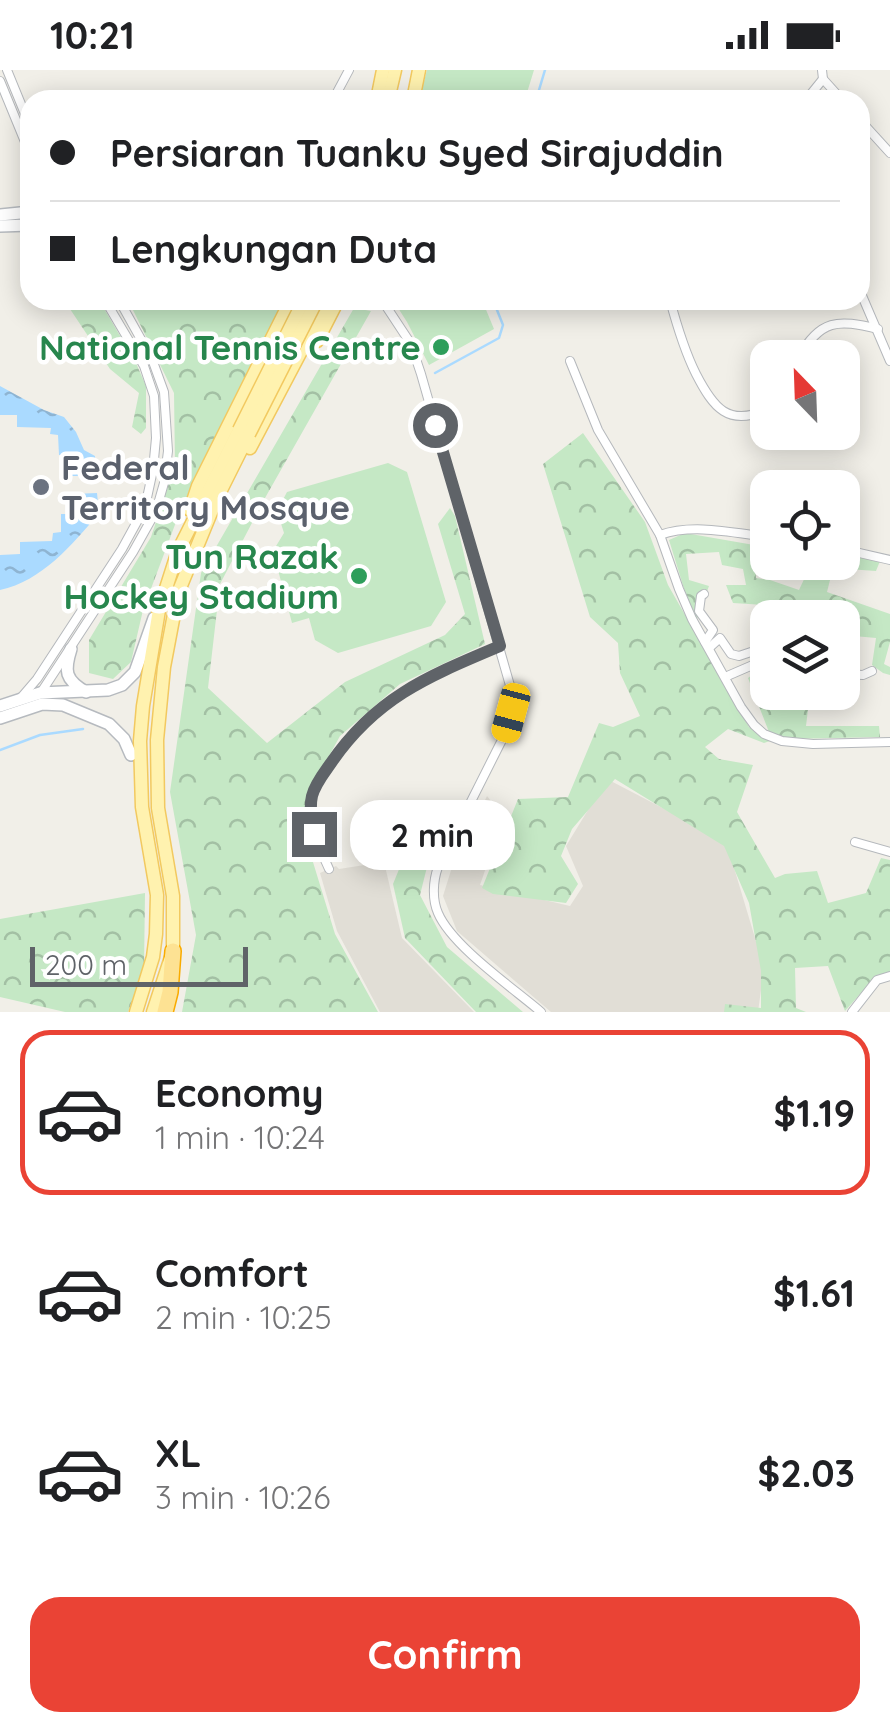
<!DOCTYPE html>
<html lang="en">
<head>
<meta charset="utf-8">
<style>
  body { margin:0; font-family:Quicksand,sans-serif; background:#f6f6f6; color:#202124; height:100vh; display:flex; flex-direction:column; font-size:38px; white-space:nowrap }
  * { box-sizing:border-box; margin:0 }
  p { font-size:32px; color:#757577 }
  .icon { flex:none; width:55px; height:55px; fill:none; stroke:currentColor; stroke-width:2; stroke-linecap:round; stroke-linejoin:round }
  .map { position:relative; height:942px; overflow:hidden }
  .drawer { display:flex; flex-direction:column; background:#fff; flex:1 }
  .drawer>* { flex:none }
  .guide { position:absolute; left:20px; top:20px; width:850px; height:220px; border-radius:30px; box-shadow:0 5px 25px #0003; display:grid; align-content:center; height:220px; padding:0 30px; background:#fff }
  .needle { width:65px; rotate:337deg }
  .fabs { position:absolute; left:750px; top:270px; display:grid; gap:20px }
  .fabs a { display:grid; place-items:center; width:110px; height:110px; border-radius:20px; background:#fff; box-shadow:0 5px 25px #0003; font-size:50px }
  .scale { position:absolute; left:30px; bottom:25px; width:218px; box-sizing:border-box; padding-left:10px; border:5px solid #5f6368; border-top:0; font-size:28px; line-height:35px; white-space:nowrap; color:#5f6368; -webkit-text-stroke:8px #fff; paint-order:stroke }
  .end { position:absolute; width:45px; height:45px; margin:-22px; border:12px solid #5f6368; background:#fff; box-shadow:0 0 0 5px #fff }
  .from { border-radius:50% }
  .bubble { position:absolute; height:70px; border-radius:30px; background:#fff; box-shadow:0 5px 25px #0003; font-size:32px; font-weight:700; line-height:70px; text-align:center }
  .car { position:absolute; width:30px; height:60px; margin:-30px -15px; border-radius:12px; box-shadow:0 0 8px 2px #0007; background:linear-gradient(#f5c518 24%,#345 0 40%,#f5c518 0 76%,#345 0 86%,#f5c518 0) }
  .guide b { display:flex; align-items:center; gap:35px; height:95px; font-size:38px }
  .guide b+b { border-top:2px solid #e0e0e0 }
  .guide i { width:25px; height:25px; background:#202124 }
  ul { padding:18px 0 0; list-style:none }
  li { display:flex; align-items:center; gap:30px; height:165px; margin:0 20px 15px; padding:0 10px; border:5px solid transparent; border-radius:30px }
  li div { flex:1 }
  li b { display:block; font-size:38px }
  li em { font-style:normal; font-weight:700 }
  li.current { border-color:#ea4335 }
  li>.icon { width:90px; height:90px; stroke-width:1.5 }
  .cta { display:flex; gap:20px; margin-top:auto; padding:20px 30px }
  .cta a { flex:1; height:115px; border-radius:30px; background:#ea4335; color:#fff; font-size:40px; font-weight:700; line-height:115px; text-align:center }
  .status { display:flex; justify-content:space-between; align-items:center; height:70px; padding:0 50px; background:#fff; direction:ltr }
  .status svg { height:28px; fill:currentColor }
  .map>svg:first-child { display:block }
  .education { fill:#e1ded6 }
  .forest { fill:url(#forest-crowns) }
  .garden { fill:#c5e8c5 }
  .water { fill:url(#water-ripples) }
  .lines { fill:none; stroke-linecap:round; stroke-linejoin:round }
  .stream { stroke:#aadaff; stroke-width:2.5 }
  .street-casing { stroke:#b5b8bc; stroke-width:10 }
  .secondary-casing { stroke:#b6babf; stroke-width:14 }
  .primary-casing { stroke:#f2c960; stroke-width:15 }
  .highway-casing { stroke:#f9ab00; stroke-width:18 }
  .street { stroke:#fff; stroke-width:8 }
  .secondary { stroke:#fff; stroke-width:11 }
  .primary { stroke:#fff2af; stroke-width:12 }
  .highway { stroke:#fde293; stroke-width:15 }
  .primary-bridge-casing { stroke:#f2c960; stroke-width:15; stroke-linecap:butt }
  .primary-bridge { stroke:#fff2af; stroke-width:12 }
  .route { stroke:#5f6368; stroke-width:12 }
  .leisure-dot { fill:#2e9e5b; stroke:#fff; stroke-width:4 }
  .worship-dot { fill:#6b7280; stroke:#fff; stroke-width:4 }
  .labels { text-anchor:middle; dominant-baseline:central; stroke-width:9; stroke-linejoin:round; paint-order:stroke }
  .leisure-label { font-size:35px; font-weight:bold; fill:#27864d; stroke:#fff; text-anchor:end }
  .worship-label { font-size:35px; font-weight:bold; fill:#5b616d; stroke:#fff; text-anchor:start }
</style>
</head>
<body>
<div class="status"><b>10:21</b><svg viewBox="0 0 49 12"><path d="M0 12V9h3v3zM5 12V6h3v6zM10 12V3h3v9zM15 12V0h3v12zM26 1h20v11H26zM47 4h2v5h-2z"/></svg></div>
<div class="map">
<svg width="890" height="942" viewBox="0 0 890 942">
  <defs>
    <pattern id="forest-crowns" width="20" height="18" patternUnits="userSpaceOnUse" patternTransform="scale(2.5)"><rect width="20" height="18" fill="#c5e8c5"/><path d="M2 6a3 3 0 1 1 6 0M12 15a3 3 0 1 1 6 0" fill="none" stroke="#a3c0a4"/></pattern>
    <pattern id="water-ripples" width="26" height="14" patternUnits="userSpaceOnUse" patternTransform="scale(2.5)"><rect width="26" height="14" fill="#aadaff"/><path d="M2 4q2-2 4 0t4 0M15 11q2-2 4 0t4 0" fill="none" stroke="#8eb4d2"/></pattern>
  </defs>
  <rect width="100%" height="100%" fill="#f1efe8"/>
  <g class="education">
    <path d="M607,709L726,771L764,898L758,942H551L457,861L443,826L453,794L487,726L500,742V757L480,815L570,836L583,816L566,776Z"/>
    <path d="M384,792L402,868L474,942H380L337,861L320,803L336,796L339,799Z"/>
  </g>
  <g class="forest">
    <path d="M64,230H99L136,293L146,316V358L141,364L132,357L139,323L110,299Z"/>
    <path d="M128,230H281L278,241L179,444L143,540L131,592L113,609L89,603V570L151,467L175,395L174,323Z"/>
    <path d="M354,238L371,241L265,428L220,514L208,618L267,673L345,612L445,565L465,544L438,454L450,438L455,446L485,574L400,614L340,666L307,726L309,779L335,864L378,942H182L196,865L170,722L201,503Z"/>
    <path d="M583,363L645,452L668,515L749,657L770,671L764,673L728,659L705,677L719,689L753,695L737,742L775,808L785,804L817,801L828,833L866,823L881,788L890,790V903L877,905L845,941L828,896L795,898L796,938L806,942H724L725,934L761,938V901L749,833L724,776L615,709L572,759L561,786L578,814L566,833L493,824L482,818L518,729L568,727L599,653L613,657L640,646L620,603L618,573L590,547L543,394Z"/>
    <path d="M685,463L754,475L756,508L770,510L799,520L806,505L786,498V493L842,492L843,485L880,491L876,501L833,498L827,522L890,544V572L884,594L890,597V605L883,603L872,595L876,568L843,565L842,548L773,547L766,535L733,533L726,515H746L743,499L722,495L719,482L686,484L689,510L709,516L697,549L689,535L669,470Z"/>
    <path d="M760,599L767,600L768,622L810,623L806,656H879L880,667L788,669L769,662L748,608Z"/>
    <path d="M435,765L420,825L447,877L523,942H476L405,868L393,814L411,770Z"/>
    <path d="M145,823L144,898L128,942H65L0,927V849Z"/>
  </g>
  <g class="garden">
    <path d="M427,0H534L526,26L528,30H419Z"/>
    <path d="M393,230H482L494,259L429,295L407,252Z"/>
    <path d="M388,393L407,402L446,532L431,556L338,583L315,570L309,548L292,553L273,481L284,463L277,441L287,422Z"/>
  </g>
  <g class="water">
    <path d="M0,316L44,340L64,347L76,362L84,380L95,386L96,406H72V395L68,394V385H59L58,365L50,364L51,358L17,357V345H0Z"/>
    <path d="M97,423L99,443C72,475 42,511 0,520V485L20,484V472L52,471L53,463L61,462V444H69V436L73,435V424Z"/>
  </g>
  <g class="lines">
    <g class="stream">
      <path d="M536,30L545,0"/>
      <path d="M435,303L499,268L503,255L493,230"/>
      <path d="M0,680L40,665L83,659"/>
    </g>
    <defs>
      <g id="street">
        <path d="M7,0L30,56"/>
        <path d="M822,0L823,9L842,30"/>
        <path d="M0,11L30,84"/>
        <path d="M641,25L642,30"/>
        <path d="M333,30L349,0"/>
        <path d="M806,30L823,9"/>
        <path d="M860,50L890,83"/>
        <path d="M860,221L890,291"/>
        <path d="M382,230L411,274L421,304L511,619V643L505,664L438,797C433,811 432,829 438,843C452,876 513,918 541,942"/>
        <path d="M670,230C677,256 684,280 696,304C713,337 728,358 768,339"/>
        <path d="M798,288C821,249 837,249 878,259"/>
        <path d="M570,291L598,360L660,465L679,519L692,549L741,637L754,655L764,664L782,671L813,674L890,672"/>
        <path d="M660,465C693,453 734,463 768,467"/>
        <path d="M842,479L890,490"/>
        <path d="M704,524L701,526L699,541L713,560L705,572"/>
        <path d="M709,578L720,568L731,584L739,586L760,579L764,545"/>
        <path d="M842,604L863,605L872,601"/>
        <path d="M725,607L762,591L768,592"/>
        <path d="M40,624L133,482L156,441L164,413L168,381L164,322L152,289L119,230"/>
        <path d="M19,630L37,609L122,479L145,437L153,400L156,368L154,326L144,296L105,230"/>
        <path d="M855,772L890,782"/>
        <path d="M329,799C321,781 311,761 310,741C310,722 321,707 331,692C377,627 429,606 500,576"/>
        <path d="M852,942L877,910L890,906"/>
      </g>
      <g id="secondary">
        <path d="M0,145L30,142"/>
        <path d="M0,156L30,155"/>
        <path d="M71,579C64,601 65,610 86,622"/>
        <path d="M0,636L40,623L108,620L122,615L135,602L154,548"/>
        <path d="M0,648L42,634L63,635L109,654L124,669L131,685"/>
      </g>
      <g id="primary">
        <path d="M377,30L383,0"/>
        <path d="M388,30L395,0"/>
        <path d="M413,30L419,0"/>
        <path d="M317,271L338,230"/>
        <path d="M250,378L328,230"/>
        <path d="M190,440L198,416L291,230"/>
        <path d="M136,942L153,887L156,864L157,825L142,737L140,671L143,636L159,540L178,481L239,360"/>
        <path d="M153,942L173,881V826L158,738L157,670L164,597L178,523L217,428L249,364"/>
      </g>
      <path id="highway" d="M165,942L170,922L173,881"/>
    </defs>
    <use href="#street" class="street-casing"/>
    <use href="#secondary" class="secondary-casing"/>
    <use href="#primary" class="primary-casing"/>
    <use href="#highway" class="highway-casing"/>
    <use href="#street" class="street"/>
    <use href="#secondary" class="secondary"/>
    <use href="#primary" class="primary"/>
    <use href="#highway" class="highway"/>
    <defs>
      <g id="primary-bridge">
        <path d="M239,360L304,230"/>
        <path d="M249,364L317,230"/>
      </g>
    </defs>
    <use href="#primary-bridge" class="primary-bridge-casing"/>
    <use href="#primary-bridge" class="primary-bridge"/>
  </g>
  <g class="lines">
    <path class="route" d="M314,764C312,752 309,739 312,726C315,714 324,703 331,693C376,627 429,606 500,576L435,355"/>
  </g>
  <g class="leisure-dot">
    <circle cx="441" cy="277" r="10"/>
    <circle cx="359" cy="506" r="10"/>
  </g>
  <circle class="worship-dot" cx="41" cy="417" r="10"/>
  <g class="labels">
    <g class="leisure-label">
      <text x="421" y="277">National Tennis Centre</text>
      <text x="339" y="486">Tun Razak<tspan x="339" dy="40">Hockey Stadium</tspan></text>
    </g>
    <g class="worship-label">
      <text x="61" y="397">Federal<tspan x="61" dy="40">Territory Mosque</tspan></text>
    </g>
  </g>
</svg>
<div class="fabs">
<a><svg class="needle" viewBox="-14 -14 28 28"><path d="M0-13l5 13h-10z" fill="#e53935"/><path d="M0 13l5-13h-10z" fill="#757577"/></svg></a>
<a><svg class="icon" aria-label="locate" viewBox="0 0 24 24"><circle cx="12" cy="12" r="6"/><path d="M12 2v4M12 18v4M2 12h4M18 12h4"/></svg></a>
<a><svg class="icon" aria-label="layers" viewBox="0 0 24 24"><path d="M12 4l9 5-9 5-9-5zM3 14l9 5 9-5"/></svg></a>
</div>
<div class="scale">200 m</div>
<i class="end from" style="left:435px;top:355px"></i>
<i class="end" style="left:314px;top:764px"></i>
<div class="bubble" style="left:350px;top:730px;width:165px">2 min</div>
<i class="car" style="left:511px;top:643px;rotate:195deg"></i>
<div class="guide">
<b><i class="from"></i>Persiaran Tuanku Syed Sirajuddin</b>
<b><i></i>Lengkungan Duta</b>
</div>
</div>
<section class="drawer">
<ul>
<li class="current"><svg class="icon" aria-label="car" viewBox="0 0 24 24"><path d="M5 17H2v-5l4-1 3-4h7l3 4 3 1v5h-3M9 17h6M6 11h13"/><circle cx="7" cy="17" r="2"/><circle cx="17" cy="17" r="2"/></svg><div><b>Economy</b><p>1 min · 10:24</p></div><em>$1.19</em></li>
<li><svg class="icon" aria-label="car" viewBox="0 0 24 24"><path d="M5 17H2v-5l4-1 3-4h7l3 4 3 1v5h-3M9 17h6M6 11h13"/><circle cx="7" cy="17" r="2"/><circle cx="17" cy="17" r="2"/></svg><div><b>Comfort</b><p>2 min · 10:25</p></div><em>$1.61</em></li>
<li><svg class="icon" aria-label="car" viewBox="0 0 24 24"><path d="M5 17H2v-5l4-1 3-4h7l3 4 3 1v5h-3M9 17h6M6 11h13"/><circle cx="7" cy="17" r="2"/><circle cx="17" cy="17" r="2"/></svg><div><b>XL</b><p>3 min · 10:26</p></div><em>$2.03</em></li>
</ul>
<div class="cta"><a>Confirm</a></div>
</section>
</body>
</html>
